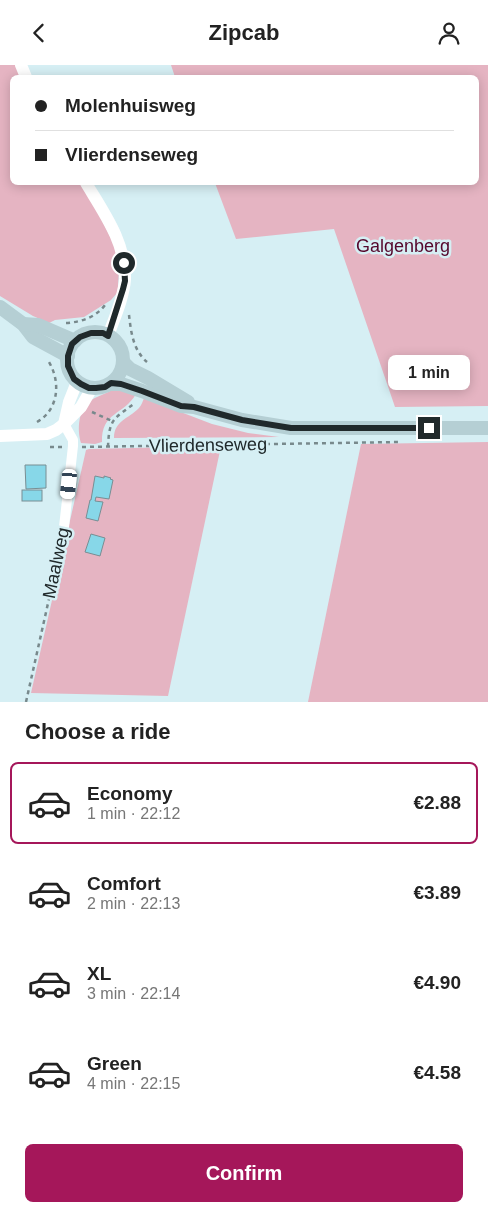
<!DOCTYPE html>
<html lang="en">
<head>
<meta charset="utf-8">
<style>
  body { margin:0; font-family:Arial,sans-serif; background:#f2f2f2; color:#222; height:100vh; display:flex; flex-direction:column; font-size:19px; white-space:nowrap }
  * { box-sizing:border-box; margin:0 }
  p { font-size:16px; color:#767676 }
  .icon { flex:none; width:28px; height:28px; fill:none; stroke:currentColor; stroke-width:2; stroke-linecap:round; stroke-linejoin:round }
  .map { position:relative; height:637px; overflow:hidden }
  .sheet { display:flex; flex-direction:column; background:#fff; flex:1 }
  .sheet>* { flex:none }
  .banner { position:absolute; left:10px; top:10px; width:469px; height:110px; border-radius:8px; box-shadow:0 2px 12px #0003; display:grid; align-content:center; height:110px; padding:0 25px; background:#fff }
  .end { position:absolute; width:22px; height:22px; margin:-11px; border:6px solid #20292b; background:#fff; box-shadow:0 0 0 2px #fff }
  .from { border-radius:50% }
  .bubble { position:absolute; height:35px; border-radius:8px; background:#fff; box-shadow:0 2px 12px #0003; font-size:16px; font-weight:700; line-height:35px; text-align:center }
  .car { position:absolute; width:15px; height:30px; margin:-15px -8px; border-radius:6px; box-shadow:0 0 4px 1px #0007; background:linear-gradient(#fff 24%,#345 0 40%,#fff 0 76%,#345 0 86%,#fff 0) }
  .banner b { display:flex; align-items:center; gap:18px; height:48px; font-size:19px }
  .banner b+b { border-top:1px solid #e0e0e0 }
  .banner i { width:12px; height:12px; background:#222 }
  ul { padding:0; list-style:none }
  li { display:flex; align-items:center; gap:15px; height:82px; margin:0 10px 8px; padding:0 15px; border:2px solid transparent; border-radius:8px }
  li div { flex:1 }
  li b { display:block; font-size:19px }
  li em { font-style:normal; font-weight:700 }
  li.on { border-color:#a5175a }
  li>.icon { width:45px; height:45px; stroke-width:1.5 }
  h2 { padding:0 25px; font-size:22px; line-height:60px }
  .cta { display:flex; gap:10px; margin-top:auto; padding:10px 25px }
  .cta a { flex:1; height:58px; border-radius:8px; background:#a5175a; color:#fff; font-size:20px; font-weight:700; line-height:58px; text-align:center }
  header { display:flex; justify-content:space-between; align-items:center; height:65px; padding:0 25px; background:#fff; font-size:22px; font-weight:700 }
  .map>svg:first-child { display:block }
  .green { fill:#e5b4c2 }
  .building { fill:#87d7e8; stroke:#788e93 }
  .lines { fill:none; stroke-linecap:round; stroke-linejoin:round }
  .path { stroke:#78898c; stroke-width:2.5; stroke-dasharray:4 4; stroke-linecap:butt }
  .minor { stroke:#fff; stroke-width:10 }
  .tertiary { stroke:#fff; stroke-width:12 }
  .secondary { stroke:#b5cfd4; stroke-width:14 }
  .route { stroke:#20292b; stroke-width:6 }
  .labels { text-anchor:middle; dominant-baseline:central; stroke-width:5; stroke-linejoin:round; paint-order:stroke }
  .park-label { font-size:18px; fill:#55072c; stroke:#d6eff4 }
  .street-label { font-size:18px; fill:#20292b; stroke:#d6eff4 }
</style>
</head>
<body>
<header><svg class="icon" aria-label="back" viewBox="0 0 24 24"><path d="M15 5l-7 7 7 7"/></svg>Zipcab<svg class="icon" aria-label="person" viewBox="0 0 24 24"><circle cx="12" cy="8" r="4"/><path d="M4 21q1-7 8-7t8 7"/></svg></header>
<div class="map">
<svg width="488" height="637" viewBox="0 0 488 637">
  <rect width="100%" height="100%" fill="#d6eff4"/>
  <g class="green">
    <path d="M0,0H20L25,12H12V118H83L114,179L119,202L118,223L117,228L111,235L84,252L55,255L49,258L33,251L0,231Z"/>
    <path d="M171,0H488V341L395,342L334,164L236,174L215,118H476V12H175Z"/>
    <path d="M112,325H125L136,329C124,350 101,347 102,377L95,379L81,378C77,365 78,345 90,336C97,331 105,329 112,325Z"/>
    <path d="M144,333L212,359L248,368L279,372L114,373C114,356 128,354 139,343C141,341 143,336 144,333Z"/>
    <path d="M488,377V637H308L361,379Z"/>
    <path d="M221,381L168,631L31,628L86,385L89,384Z"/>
  </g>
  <g class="building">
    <path d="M25,400H46V423L26,424Z"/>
    <path d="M95,411L104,413V411L111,413L110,414L113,415L109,434L96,432L95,436L103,437L98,456L86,453L90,435H91Z"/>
    <rect x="22" y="425" width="20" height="11"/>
    <path d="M91,469L105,473L100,491L85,487Z"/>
  </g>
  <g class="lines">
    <g class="path">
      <path d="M129,250C131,267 133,285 147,297"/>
      <path d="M66,258C82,257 96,252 105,240"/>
      <path d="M92,347L112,356"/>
      <path d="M37,357C60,344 61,314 47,294"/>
      <path d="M50,382H62"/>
      <path d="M82,382L399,377"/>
      <path d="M108,382C109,353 114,354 135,338"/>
      <path d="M26,637L61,480"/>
    </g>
    <path class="minor" d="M63,471L73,381V375L64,359"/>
    <g class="tertiary">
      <path d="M21,0L26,12"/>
      <path d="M86,118C104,148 126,178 125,214C124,232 114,254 108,271"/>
      <path d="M64,359L69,337L77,317"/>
      <path d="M0,371L47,369L56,365L64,359L81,342L92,323"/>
    </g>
    <g class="secondary">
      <path d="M0,242L23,259L33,272L68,291"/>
      <path d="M23,259L38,260L75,276"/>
      <circle cx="95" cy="295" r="28"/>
      <path d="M123,297L130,304L148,313L188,337"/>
      <path d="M111,319H121L142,326L181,341L194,342L242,355L291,363H488"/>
    </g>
  </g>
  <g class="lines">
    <path class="route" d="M124,198L125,216L123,224L108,271L103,268H91L80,272L72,279L68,291V301L74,314L81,319L89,323H96L105,322L111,318L121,319L142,326L181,341L194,342L242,355L291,363H429"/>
  </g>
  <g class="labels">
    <g class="park-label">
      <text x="403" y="181">Galgenberg</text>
    </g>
    <g class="street-label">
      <text transform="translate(208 380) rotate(-1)">Vlierdenseweg</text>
      <text transform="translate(56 498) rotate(-78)">Maalweg</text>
    </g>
  </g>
</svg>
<i class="end from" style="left:124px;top:198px"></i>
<i class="end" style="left:429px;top:363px"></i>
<div class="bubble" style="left:388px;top:290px;width:82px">1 min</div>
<i class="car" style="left:69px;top:419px;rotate:186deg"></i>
<div class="banner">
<b><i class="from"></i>Molenhuisweg</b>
<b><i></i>Vlierdenseweg</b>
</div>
</div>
<section class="sheet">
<h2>Choose a ride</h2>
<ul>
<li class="on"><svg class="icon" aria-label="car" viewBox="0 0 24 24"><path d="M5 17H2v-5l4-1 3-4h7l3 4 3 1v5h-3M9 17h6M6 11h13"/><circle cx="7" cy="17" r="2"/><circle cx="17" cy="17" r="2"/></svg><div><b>Economy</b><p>1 min · 22:12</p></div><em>€2.88</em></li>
<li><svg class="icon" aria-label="car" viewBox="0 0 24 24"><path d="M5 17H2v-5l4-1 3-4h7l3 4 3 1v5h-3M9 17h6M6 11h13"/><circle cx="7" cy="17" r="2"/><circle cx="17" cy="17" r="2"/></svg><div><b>Comfort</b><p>2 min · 22:13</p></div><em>€3.89</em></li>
<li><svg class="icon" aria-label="car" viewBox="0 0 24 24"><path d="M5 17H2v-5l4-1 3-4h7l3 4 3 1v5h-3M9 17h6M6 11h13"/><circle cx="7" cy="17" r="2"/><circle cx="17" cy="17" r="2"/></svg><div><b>XL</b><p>3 min · 22:14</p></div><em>€4.90</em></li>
<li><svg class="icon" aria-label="car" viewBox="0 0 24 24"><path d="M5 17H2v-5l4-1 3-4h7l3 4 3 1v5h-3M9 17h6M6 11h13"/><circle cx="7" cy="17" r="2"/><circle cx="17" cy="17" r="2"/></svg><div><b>Green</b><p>4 min · 22:15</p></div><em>€4.58</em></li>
</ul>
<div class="cta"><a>Confirm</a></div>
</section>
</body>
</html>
